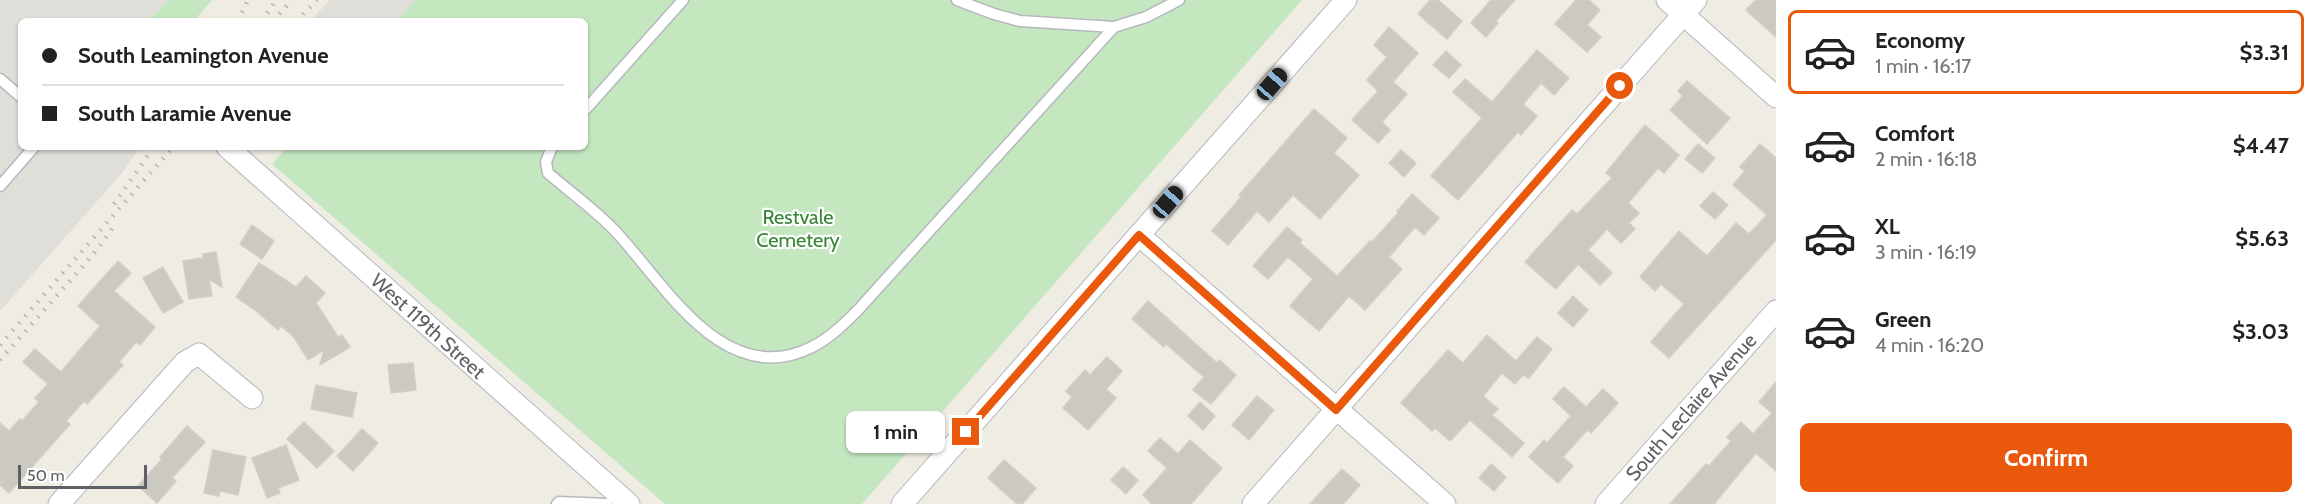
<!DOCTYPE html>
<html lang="en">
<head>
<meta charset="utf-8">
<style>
  body { margin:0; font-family:Cabin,sans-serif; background:#f6f6f6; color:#222; height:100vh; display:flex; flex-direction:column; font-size:22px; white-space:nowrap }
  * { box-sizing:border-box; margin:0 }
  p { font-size:20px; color:#767676 }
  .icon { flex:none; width:33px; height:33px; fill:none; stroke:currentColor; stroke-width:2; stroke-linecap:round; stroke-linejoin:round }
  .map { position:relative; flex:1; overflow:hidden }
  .panel { display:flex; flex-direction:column; background:#fff; width:540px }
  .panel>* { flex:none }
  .banner { position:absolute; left:18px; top:18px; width:570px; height:132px; border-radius:9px; box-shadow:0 2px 4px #0004; display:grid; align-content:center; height:132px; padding:0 24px; background:#fff }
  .scale { position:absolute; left:18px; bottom:15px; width:129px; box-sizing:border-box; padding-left:6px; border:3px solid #5c6165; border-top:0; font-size:16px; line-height:21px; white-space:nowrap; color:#5c6165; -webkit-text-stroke:4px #fff; paint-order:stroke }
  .end { position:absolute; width:27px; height:27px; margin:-14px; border:8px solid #ea580c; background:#fff; box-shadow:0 0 0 3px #fff }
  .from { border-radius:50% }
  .bubble { position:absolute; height:42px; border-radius:9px; background:#fff; box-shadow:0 2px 4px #0004; font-size:20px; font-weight:800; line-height:42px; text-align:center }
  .car { position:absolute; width:18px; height:36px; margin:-18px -9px; border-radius:8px; box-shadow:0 0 4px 2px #0007; background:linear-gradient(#222 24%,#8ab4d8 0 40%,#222 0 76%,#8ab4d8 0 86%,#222 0) }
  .banner b { display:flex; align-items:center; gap:21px; height:57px; font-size:22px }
  .banner b+b { border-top:2px solid #e0e0e0 }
  .banner i { width:15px; height:15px; background:#222 }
  ul { padding:10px 0 0; list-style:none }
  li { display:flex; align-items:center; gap:18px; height:84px; margin:0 12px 9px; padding:0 12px; border:3px solid transparent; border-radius:9px }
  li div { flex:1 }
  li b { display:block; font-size:22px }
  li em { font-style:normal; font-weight:800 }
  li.current { border-color:#ea580c }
  li>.icon { width:54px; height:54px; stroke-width:1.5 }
  .button { display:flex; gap:12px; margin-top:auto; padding:12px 24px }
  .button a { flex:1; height:69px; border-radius:9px; background:#ea580c; color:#fff; font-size:24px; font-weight:800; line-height:69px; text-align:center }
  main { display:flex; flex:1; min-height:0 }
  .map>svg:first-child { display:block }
  .industrial { fill:#e0ded9 }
  .green { fill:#c4e7c0 }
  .building { fill:#ccc9c3; stroke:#d4cdc2; stroke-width:1.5 }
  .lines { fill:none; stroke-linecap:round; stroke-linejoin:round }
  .service-casing { stroke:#b5b8bc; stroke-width:13 }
  .minor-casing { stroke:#b5b8bc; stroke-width:23 }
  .service { stroke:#fff; stroke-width:10 }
  .minor { stroke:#fff; stroke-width:21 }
  .rail { stroke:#b3b4b5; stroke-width:4.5; stroke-dasharray:1.5 8; stroke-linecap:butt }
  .route { stroke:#ea580c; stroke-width:8 }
  .labels { text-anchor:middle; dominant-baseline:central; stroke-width:4.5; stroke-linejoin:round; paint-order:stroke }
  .park-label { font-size:20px; fill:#368632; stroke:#fff }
  .street-label { font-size:20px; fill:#5c6165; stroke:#fff }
</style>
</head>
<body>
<main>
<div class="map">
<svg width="1776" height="504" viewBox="0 0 1776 504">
  <rect width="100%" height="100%" fill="#efece4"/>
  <g class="industrial">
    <path d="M0,0H168L149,21H21V147H140L122,173L0,311Z"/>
    <path d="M330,0H415L397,21H310Z"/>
  </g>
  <g class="green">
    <path d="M168,0H212L194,21H149Z"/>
    <path d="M415,0H1302L862,504H665L272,164L287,147H585V21H397Z"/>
  </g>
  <g class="building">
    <path d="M1430,0H1438L1462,21L1447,39L1418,14Z"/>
    <path d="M1491,0H1515L1496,21L1498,23L1486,37L1471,23Z"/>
    <path d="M1576,0H1589L1600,10L1587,25L1601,37L1587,52L1555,24Z"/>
    <path d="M1756,0H1776V37L1746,10Z"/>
    <path d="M1389,27L1418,53L1393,82L1407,94L1382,122L1390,130L1378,143L1352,120L1378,91L1367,80L1387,57L1374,45Z"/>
    <path d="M1537,50L1569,78L1554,95L1541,83L1523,104L1537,116L1521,135L1518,132L1458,200L1431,176L1482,118L1453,92L1465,79L1492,102Z"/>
    <path d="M1446,51L1461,65L1449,78L1433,65Z"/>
    <path d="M1687,81L1730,118L1707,144L1670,110L1683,96L1678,91Z"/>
    <path d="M1314,109L1347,138L1334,153L1359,175L1320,219L1293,195L1269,222L1257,211L1228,245L1212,231L1241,197L1239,195Z"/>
    <path d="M1645,125L1679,155L1664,173L1658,168L1628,203L1639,213L1629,223L1635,229L1621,243L1607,229L1588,250L1612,273L1600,285L1578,264L1556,289L1525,262L1572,210L1577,214L1612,178L1606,173Z"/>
    <path d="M1698,144L1715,158L1702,173L1685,159Z"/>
    <path d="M1760,144L1776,158V240L1669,358L1651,342L1684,304L1661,284L1655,291L1640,277L1679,231L1707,256L1736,223L1749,234L1767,215L1733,185L1745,171L1740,167Z"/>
    <path d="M1401,150L1416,163L1404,177L1389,163Z"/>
    <path d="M1713,192L1728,205L1715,219L1700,206Z"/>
    <path d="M1412,194L1439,218L1424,235L1415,227L1389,257L1402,269L1365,310L1349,296L1319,331L1290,306L1313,279L1288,257L1268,279L1253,266L1287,227L1302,240L1300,243L1337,276L1370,241L1372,242L1398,213L1397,211Z"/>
    <path d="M252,225L274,241L262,259L240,244Z"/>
    <path d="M216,252L222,287L209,279L212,296L189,299L183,261L203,258V254Z"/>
    <path d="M118,261L131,273L114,291L155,327L140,345L136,342L119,362L123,365L87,404L84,401L66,421L70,424L9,493L0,485V423L9,431L20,419L22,421L39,402L35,398L48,384L23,362L35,349L61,372L100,326L78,306Z"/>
    <path d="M259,263L296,287L306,276L325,293L316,303L338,337L342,335L350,347L320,365L324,350L308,360L294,337L281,326L278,330L255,310L236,297Z"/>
    <path d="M163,267L183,302L163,313L143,278Z"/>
    <path d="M1573,296L1588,310L1573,327L1558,313Z"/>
    <path d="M1148,301L1217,363L1219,360L1236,375L1211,404L1193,390L1204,377L1166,344L1164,347L1132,319Z"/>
    <path d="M1487,335L1516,361L1537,337L1552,349L1529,378L1523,375L1515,384L1502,373L1483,396L1498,409L1492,415L1524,443L1512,457L1470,420L1450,441L1435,428L1432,431L1401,403L1448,350L1463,363Z"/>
    <path d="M1107,357L1122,371L1106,389L1116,398L1088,430L1063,408L1072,397L1066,391L1085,370L1090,375Z"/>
    <path d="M413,363L416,390L391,393L388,365Z"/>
    <path d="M1776,382V471L1756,453L1714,504H1670L1706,464L1709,466L1731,441L1727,437L1741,422L1753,434L1772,413L1759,402Z"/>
    <path d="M316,385L357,393L352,417L311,409Z"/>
    <path d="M1564,387L1586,407L1603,389L1618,403L1591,433L1587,430L1563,457L1573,466L1558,483L1529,457L1544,440L1547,443L1571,416L1553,399Z"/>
    <path d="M1257,396L1274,410L1249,440L1232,425Z"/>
    <path d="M1200,402L1215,416L1203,430L1188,416Z"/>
    <path d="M304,422L334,451L317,468L287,439Z"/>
    <path d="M187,426L205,442L172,478L176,481L157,503L138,486L162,459L160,457Z"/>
    <path d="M362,429L378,443L353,471L337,456Z"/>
    <path d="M1160,438L1178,454L1190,440L1222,468L1191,504H1152L1143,495L1167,468L1148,451Z"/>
    <path d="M286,445L299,480L278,488L280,493L267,498L252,458Z"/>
    <path d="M213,450L246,457L238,495L220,491L219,496L204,493Z"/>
    <path d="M1004,460L1036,488L1022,504H1017L988,478Z"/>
    <path d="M1491,464L1506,477L1494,491L1479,478Z"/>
    <path d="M1123,467L1138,480L1126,494L1111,480Z"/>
    <path d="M1342,469L1360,485L1343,504H1310Z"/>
  </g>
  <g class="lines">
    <defs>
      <g id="service">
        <path d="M957,0L994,14L1020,21L1114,27L1146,17L1179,0"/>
        <path d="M0,79L21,97"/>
        <path d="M585,110L683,0"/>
        <path d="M552,147L546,162L548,173C571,193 597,211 617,233C666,286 725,391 812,347C830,338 844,324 858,310L1114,27"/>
        <path d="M0,186L34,147"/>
        <path d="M557,504L559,502L607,504"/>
      </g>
      <g id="minor">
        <path d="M1667,0L1776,97"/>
        <path d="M227,147L629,504"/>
        <path d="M1139,235L1445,504"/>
        <path d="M59,504L168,381L185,362L199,354L252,398"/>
        <path d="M902,504L1346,0"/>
        <path d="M1253,504L1696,0"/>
        <path d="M1606,504L1776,311"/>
      </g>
    </defs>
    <use href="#service" class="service-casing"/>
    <use href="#minor" class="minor-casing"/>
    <use href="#service" class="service"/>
    <use href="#minor" class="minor"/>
    <g class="rail">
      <path d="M238,21L248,0"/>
      <path d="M262,21L276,0"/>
      <path d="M273,21L292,0"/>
      <path d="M296,21L317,0"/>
      <path d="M114,204L154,147"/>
      <path d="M0,345L173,147"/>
      <path d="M0,360L92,256L115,225"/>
    </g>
  </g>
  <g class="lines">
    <path class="route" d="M966,432L1139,235L1336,410L1620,86"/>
  </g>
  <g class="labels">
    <g class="park-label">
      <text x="798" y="217">Restvale<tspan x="798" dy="23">Cemetery</tspan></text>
    </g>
    <g class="street-label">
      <text transform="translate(428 326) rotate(42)">West 119th Street</text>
      <text transform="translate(1691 407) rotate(-49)">South Leclaire Avenue</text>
    </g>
  </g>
</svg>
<div class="scale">50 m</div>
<i class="end from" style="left:1620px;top:86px"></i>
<i class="end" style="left:966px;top:432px"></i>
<div class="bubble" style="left:846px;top:411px;width:99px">1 min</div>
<i class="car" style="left:1272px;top:84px;rotate:41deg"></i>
<i class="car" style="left:1168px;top:202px;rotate:41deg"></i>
<div class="banner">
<b><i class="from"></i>South Leamington Avenue</b>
<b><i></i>South Laramie Avenue</b>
</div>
</div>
<section class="panel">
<ul>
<li class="current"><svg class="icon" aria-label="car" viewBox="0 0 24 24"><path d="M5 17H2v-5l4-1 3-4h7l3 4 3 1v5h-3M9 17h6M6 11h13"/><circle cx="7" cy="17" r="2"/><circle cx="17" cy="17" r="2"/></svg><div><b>Economy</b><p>1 min · 16:17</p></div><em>$3.31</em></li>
<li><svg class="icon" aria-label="car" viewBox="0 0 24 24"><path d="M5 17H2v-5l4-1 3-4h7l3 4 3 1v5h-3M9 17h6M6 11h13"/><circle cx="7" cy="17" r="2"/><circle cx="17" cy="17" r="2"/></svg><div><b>Comfort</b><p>2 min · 16:18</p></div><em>$4.47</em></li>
<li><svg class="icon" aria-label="car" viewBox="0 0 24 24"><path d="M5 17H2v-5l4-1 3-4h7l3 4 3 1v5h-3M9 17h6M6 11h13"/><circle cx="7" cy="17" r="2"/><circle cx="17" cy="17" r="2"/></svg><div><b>XL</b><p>3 min · 16:19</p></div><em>$5.63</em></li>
<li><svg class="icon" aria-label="car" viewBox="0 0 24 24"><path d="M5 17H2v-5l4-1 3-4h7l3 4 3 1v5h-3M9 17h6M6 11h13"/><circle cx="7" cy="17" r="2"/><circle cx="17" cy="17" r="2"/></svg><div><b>Green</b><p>4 min · 16:20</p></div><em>$3.03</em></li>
</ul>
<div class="button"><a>Confirm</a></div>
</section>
</main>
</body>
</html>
